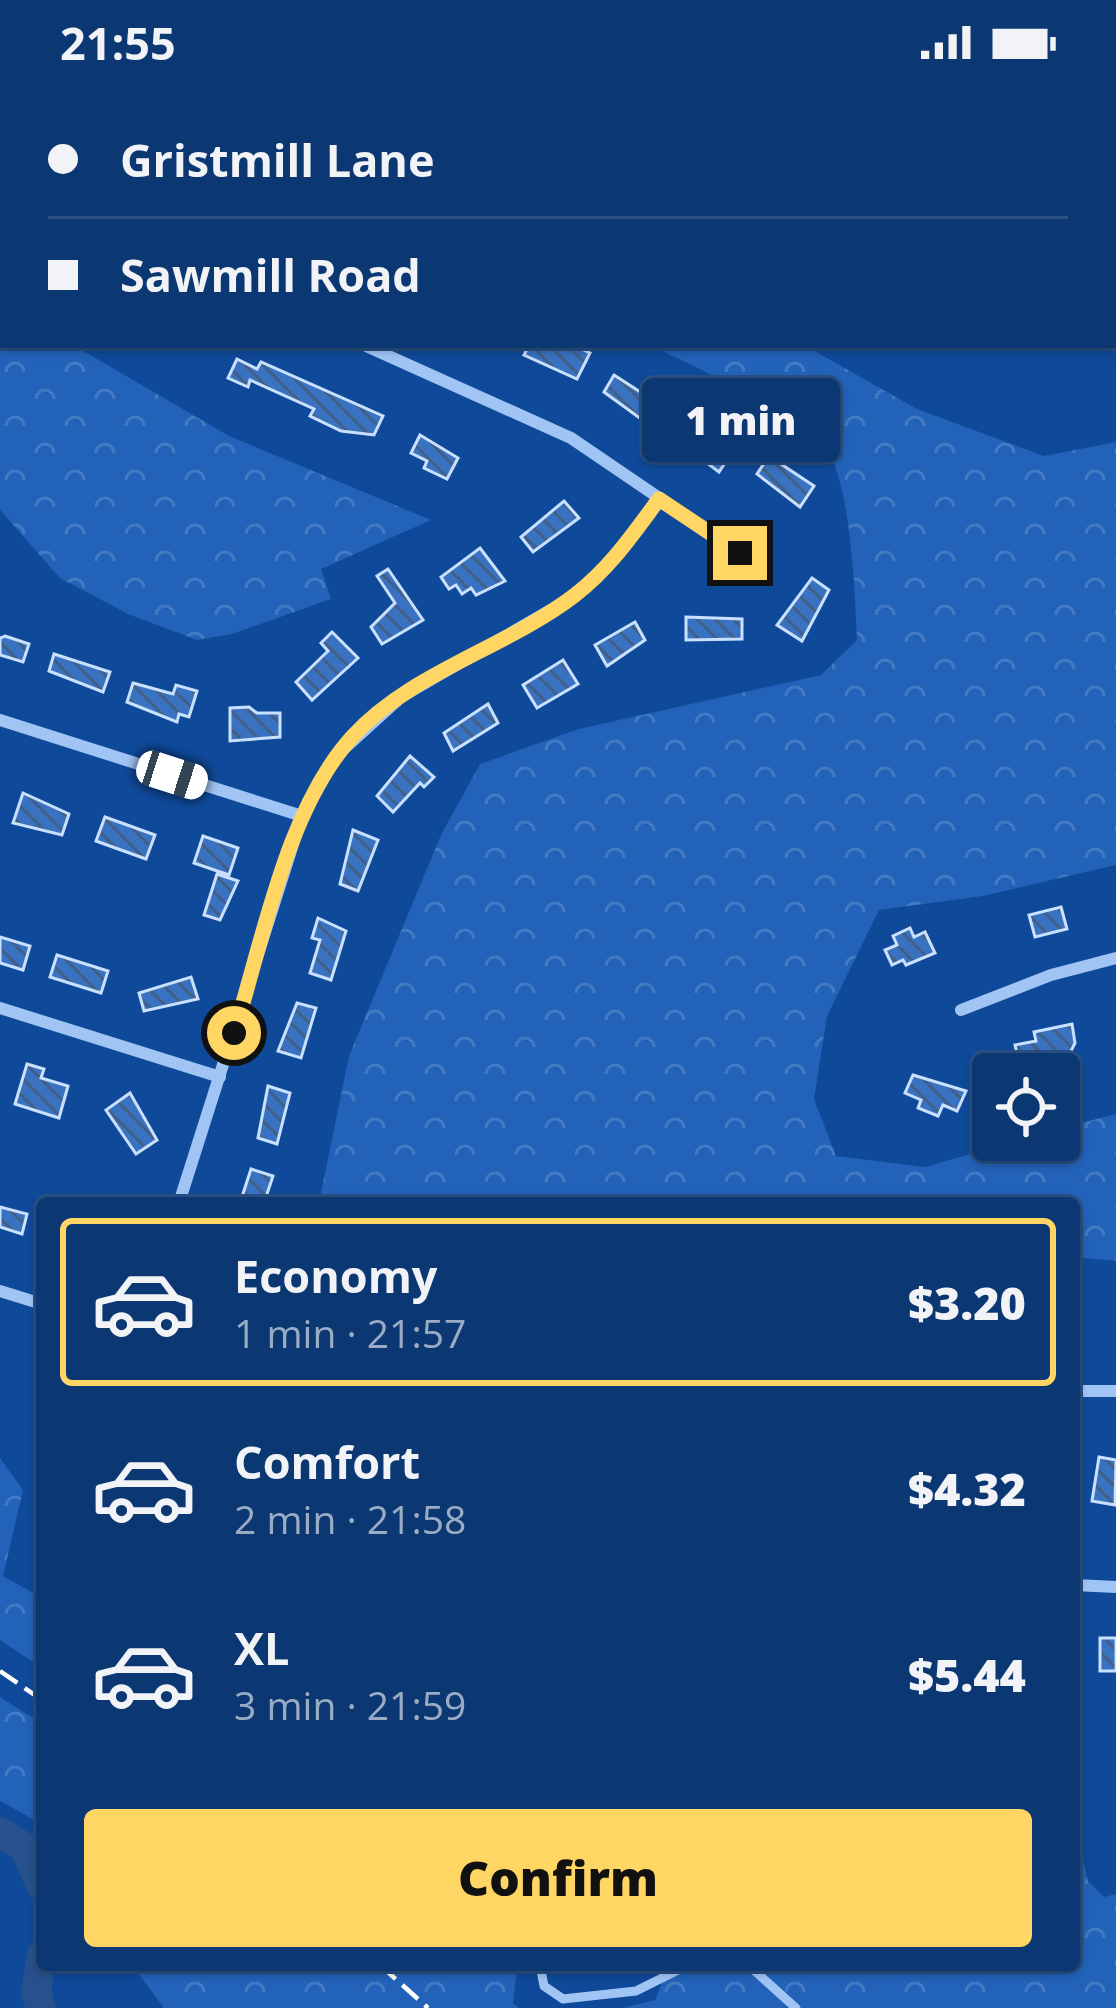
<!DOCTYPE html>
<html lang="en">
<head>
<meta charset="utf-8">
<style>
  body { margin:0; font-family:"Open Sans",sans-serif; background:#143f78; color:#f1f3f6; height:100vh; display:flex; flex-direction:column; font-size:45px; white-space:nowrap }
  * { box-sizing:border-box; margin:0 }
  p { font-size:39px; color:#9aacc4 }
  .icon { flex:none; width:66px; height:66px; fill:none; stroke:currentColor; stroke-width:2; stroke-linecap:round; stroke-linejoin:round }
  .map { position:relative; flex:1; overflow:hidden }
  .side { position:absolute; left:36px; top:1113px; width:1044px; height:774px; display:flex; flex-direction:column; background:#0b3773; border-radius:12px; box-shadow:0 3px 9px #0004,0 0 0 3px #2b5185 }
  .side>* { flex:none }
  .top-card { position:absolute; left:0px; top:0px; width:1116px; height:264px; box-shadow:0 3px 9px #0004,0 0 0 3px #2b5185; display:grid; align-content:center; height:264px; padding:0 48px; background:#0b3773 }
  .fabs { position:absolute; left:972px; top:969px; display:grid; gap:24px }
  .fabs a { display:grid; place-items:center; width:108px; height:108px; border-radius:12px; background:#0b3773; box-shadow:0 3px 9px #0004,0 0 0 3px #2b5185; font-size:60px }
  .end { position:absolute; width:54px; height:54px; margin:-27px; border:15px solid #ffd564; background:#111; box-shadow:0 0 0 6px #111 }
  .from { border-radius:50% }
  .bubble { position:absolute; height:84px; border-radius:12px; background:#0b3773; box-shadow:0 3px 9px #0004,0 0 0 3px #2b5185; font-size:39px; font-weight:800; line-height:84px; text-align:center }
  .car { position:absolute; width:36px; height:72px; margin:-36px -18px; border-radius:15px; box-shadow:0 0 9px 3px #0007; background:linear-gradient(#fff 24%,#345 0 40%,#fff 0 76%,#345 0 86%,#fff 0) }
  .top-card b { display:flex; align-items:center; gap:42px; height:114px; font-size:45px }
  .top-card b+b { border-top:3px solid #2b5185 }
  .top-card i { width:30px; height:30px; background:#f1f3f6 }
  ul { padding:21px 0 0; list-style:none }
  li { display:flex; align-items:center; gap:36px; height:168px; margin:0 24px 18px; padding:0 24px; border:6px solid transparent; border-radius:12px }
  li div { flex:1 }
  li b { display:block; font-size:45px }
  li em { font-style:normal; font-weight:800 }
  li.current { border-color:#ffd564 }
  li>.icon { width:108px; height:108px; stroke-width:1.5 }
  .button { display:flex; gap:24px; margin-top:auto; padding:24px 48px }
  .button a { flex:1; height:138px; border-radius:12px; background:#ffd564; color:#111; font-size:48px; font-weight:800; line-height:138px; text-align:center }
  .status { display:flex; justify-content:space-between; align-items:center; height:84px; padding:0 60px; background:#0b3773; direction:ltr }
  .status svg { height:33px; fill:currentColor }
  .map>svg:first-child { display:block }
  .forest { fill:url(#forest-crowns) }
  .lines { fill:none; stroke-linecap:round; stroke-linejoin:round }
  .river { stroke:#27518c; stroke-width:30 }
  .building { fill:url(#building-back-hatch); stroke:#c9e0fe; stroke-width:3 }
  .lane { stroke:#a0c5f5; stroke-width:9 }
  .street { stroke:#a0c5f5; stroke-width:12 }
  .rail { stroke:#fff; stroke-width:4.5; stroke-dasharray:21 9; stroke-linecap:butt }
  .route { stroke:#ffd564; stroke-width:15 }
</style>
</head>
<body>
<div class="status"><b>21:55</b><svg viewBox="0 0 49 12"><path d="M0 12V9h3v3zM5 12V6h3v6zM10 12V3h3v9zM15 12V0h3v12zM26 1h20v11H26zM47 4h2v5h-2z"/></svg></div>
<div class="map">
<svg width="1116" height="1924" viewBox="0 0 1116 1924">
  <defs>
    <pattern id="forest-crowns" width="20" height="18" patternUnits="userSpaceOnUse" patternTransform="scale(3)"><rect width="20" height="18" fill="#2262b8"/><path d="M2 6a3 3 0 1 1 6 0M12 15a3 3 0 1 1 6 0" fill="none" stroke="#437ac3"/></pattern>
    <pattern id="building-back-hatch" width="6" height="6" patternUnits="userSpaceOnUse" patternTransform="scale(3)"><rect width="6" height="6" fill="#3872c1"/><path d="M-1 5l2 2M0 0l6 6M5-1l2 2" fill="none" stroke="#425f86"/></pattern>
  </defs>
  <rect width="100%" height="100%" fill="#0f4999"/>
  <g class="forest">
    <path d="M0,224L3,261H73L229,352L431,436L321,485L331,515L232,550L197,556L128,530L60,494L0,426Z"/>
    <path d="M649,261H804L917,325L1044,372L1116,358V781L983,812L879,826L827,932L814,1015L836,1072L925,1083L1020,1056H1059V1045L1116,1030V1177L1074,1173V1119H319L349,972L441,751L480,680L579,645L821,591L857,556C855,511 851,399 826,364C805,333 686,278 649,261Z"/>
    <path d="M0,1374L23,1406L3,1492L42,1514V1584L0,1556Z"/>
    <path d="M0,1613L42,1640V1740L0,1717Z"/>
    <path d="M1075,1743L1088,1797L1104,1813L1116,1810V1924H622L655,1916L669,1881H1074Z"/>
    <path d="M132,1881H517L513,1919L519,1924H164Z"/>
  </g>
  <g class="lines">
    <g class="river">
      <path d="M0,1748L24,1763L42,1803"/>
      <path d="M41,1924L36,1908L42,1871"/>
    </g>
  </g>
  <g class="building">
    <path d="M529,261H573L590,269L577,295L524,271Z"/>
    <path d="M237,275L257,285L261,278L383,332L374,351L341,347L310,332L314,325L250,296L248,303L228,294Z"/>
    <path d="M614,291L659,320L648,340L604,308Z"/>
    <path d="M686,338L701,348L707,340L718,348L713,355L732,368L719,388L675,355Z"/>
    <path d="M420,351L458,374L447,395L424,384L427,377L411,369Z"/>
    <path d="M769,372L814,402L800,423L757,390Z"/>
    <path d="M564,417L579,434L533,468L521,453Z"/>
    <path d="M480,464L505,497L476,511L471,504L462,510L456,501L449,505L441,493Z"/>
    <path d="M388,485L423,536L382,560L371,543L395,519L377,492Z"/>
    <path d="M812,494L829,506L802,557L777,541Z"/>
    <path d="M686,533L742,535V555L686,556Z"/>
    <path d="M635,538L645,556L607,582L595,561Z"/>
    <path d="M332,548L358,574L312,616L296,598L328,567L321,559Z"/>
    <path d="M5,552L29,560L23,578L0,571V554Z"/>
    <path d="M54,570L110,588L103,608L49,587Z"/>
    <path d="M563,576L578,600L537,624L523,601Z"/>
    <path d="M133,599L173,610L176,601L197,607L189,633L179,630L177,638L127,618Z"/>
    <path d="M488,620L498,639L453,667L444,649Z"/>
    <path d="M249,623L257,629H280V653L230,657V624Z"/>
    <path d="M410,672L434,693L424,703L420,699L393,728L377,712Z"/>
    <path d="M23,709L69,730L62,751L13,739Z"/>
    <path d="M105,733L155,751L146,775L96,757Z"/>
    <path d="M353,746L378,756L358,807L340,800Z"/>
    <path d="M203,752L238,764L229,791L194,779Z"/>
    <path d="M217,790L238,797L220,836L204,831Z"/>
    <path d="M1061,823L1067,845L1035,853L1029,831Z"/>
    <path d="M318,834L346,847L331,896L310,889L320,856L312,854Z"/>
    <path d="M910,844L914,853L925,848L935,869L906,881L903,876L892,881L885,866L897,861L893,852Z"/>
    <path d="M0,853L30,862L23,886L0,879Z"/>
    <path d="M57,871L108,887L101,909L50,893Z"/>
    <path d="M191,893L198,915L144,927L139,909Z"/>
    <path d="M297,919L316,924L301,974L278,967Z"/>
    <path d="M1072,940L1075,959L1068,973L1020,983L1015,961L1036,957L1034,948Z"/>
    <path d="M27,980L44,985L41,994L68,1002L59,1034L15,1020Z"/>
    <path d="M913,991L966,1007L957,1027L943,1021L938,1032L918,1024L921,1016L905,1009Z"/>
    <path d="M268,1002L290,1009L277,1060L258,1054Z"/>
    <path d="M130,1009L157,1056L136,1070L106,1026Z"/>
    <path d="M251,1085L273,1092L264,1119H240Z"/>
    <path d="M0,1123L27,1130L22,1150L0,1143Z"/>
    <path d="M1099,1373L1116,1376L1115,1421L1092,1417Z"/>
    <rect x="1100" y="1554" width="16" height="33"/>
  </g>
  <g class="lines">
    <g class="lane">
      <path d="M540,1881L544,1902L563,1915L636,1907L688,1881"/>
      <path d="M748,1881L796,1924"/>
    </g>
    <g class="street">
      <path d="M242,3L243,0"/>
      <path d="M945,3L946,0"/>
      <path d="M364,261L571,354L740,469"/>
      <path d="M0,636L302,732"/>
      <path d="M0,924L220,993"/>
      <path d="M961,926L1051,891L1116,874"/>
      <path d="M179,1119L302,732L336,672L401,613L573,513L620,468L659,415"/>
      <path d="M0,1207L42,1220"/>
      <path d="M1074,1307H1116"/>
      <path d="M1074,1501L1116,1503"/>
    </g>
    <g class="rail">
      <path d="M0,1587L42,1616"/>
      <path d="M380,1881L428,1924"/>
    </g>
  </g>
  <g class="lines">
    <path class="route" d="M234,949C263,857 286,726 352,653C411,588 506,564 575,511C610,484 633,450 659,415L740,469"/>
  </g>
</svg>
<div class="fabs">
<a><svg class="icon" aria-label="locate" viewBox="0 0 24 24"><circle cx="12" cy="12" r="6"/><path d="M12 2v4M12 18v4M2 12h4M18 12h4"/></svg></a>
</div>
<i class="end from" style="left:234px;top:949px"></i>
<i class="end" style="left:740px;top:469px"></i>
<div class="bubble" style="left:642px;top:294px;width:198px">1 min</div>
<i class="car" style="left:172px;top:691px;rotate:108deg"></i>
<div class="top-card">
<b><i class="from"></i>Gristmill Lane</b>
<b><i></i>Sawmill Road</b>
</div>
<section class="side">
<ul>
<li class="current"><svg class="icon" aria-label="car" viewBox="0 0 24 24"><path d="M5 17H2v-5l4-1 3-4h7l3 4 3 1v5h-3M9 17h6M6 11h13"/><circle cx="7" cy="17" r="2"/><circle cx="17" cy="17" r="2"/></svg><div><b>Economy</b><p>1 min · 21:57</p></div><em>$3.20</em></li>
<li><svg class="icon" aria-label="car" viewBox="0 0 24 24"><path d="M5 17H2v-5l4-1 3-4h7l3 4 3 1v5h-3M9 17h6M6 11h13"/><circle cx="7" cy="17" r="2"/><circle cx="17" cy="17" r="2"/></svg><div><b>Comfort</b><p>2 min · 21:58</p></div><em>$4.32</em></li>
<li><svg class="icon" aria-label="car" viewBox="0 0 24 24"><path d="M5 17H2v-5l4-1 3-4h7l3 4 3 1v5h-3M9 17h6M6 11h13"/><circle cx="7" cy="17" r="2"/><circle cx="17" cy="17" r="2"/></svg><div><b>XL</b><p>3 min · 21:59</p></div><em>$5.44</em></li>
</ul>
<div class="button"><a>Confirm</a></div>
</section>
</div>
</body>
</html>
